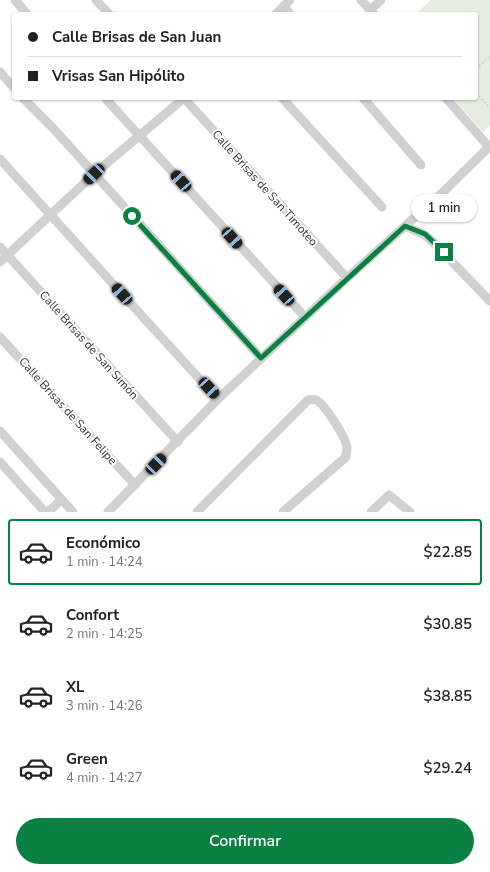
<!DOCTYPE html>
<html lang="es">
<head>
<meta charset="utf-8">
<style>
  body { margin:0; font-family:"Nunito Sans",sans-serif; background:#f2f2f2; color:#202124; height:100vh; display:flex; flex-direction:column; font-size:15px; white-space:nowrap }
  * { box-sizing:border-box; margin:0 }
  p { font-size:13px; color:#757577 }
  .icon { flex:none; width:22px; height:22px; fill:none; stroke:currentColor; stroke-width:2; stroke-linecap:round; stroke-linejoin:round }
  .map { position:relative; height:512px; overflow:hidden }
  .side { display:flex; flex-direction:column; background:#fff; flex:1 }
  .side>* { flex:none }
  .hud { position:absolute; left:12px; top:12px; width:466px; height:88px; border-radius:4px; box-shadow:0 1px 3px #0004; display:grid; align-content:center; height:88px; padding:0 16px; background:#fff }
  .end { position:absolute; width:18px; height:18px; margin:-9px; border:5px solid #0b8043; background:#fff; box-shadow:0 0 0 2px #fff }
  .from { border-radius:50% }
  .bubble { position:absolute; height:28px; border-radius:14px; background:#fff; box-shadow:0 1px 3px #0004; font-size:13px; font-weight:600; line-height:28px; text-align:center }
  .car { position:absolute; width:12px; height:24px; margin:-12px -6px; border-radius:5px; box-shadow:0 0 3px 1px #0007; background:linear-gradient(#222 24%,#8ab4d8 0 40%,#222 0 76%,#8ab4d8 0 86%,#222 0) }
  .hud b { display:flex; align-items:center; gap:14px; height:38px; font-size:15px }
  .hud b+b { border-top:1px solid #e0e0e0 }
  .hud i { width:10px; height:10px; background:#202124 }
  ul { padding:7px 0 0; list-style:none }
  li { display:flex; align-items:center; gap:12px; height:66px; margin:0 8px 6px; padding:0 8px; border:2px solid transparent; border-radius:4px }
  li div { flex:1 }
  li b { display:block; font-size:15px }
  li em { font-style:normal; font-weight:600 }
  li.on { border-color:#0b8043 }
  li>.icon { width:36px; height:36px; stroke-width:1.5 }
  .primary-button { display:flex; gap:8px; margin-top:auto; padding:8px 16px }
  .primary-button a { flex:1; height:46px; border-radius:24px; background:#0b8043; color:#fff; font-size:16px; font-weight:600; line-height:46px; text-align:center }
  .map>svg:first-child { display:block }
  .green { fill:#e6ecdf }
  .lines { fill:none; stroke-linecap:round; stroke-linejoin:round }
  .path { stroke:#cdcdcd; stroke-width:1.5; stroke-dasharray:2 2; stroke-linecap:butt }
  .minor { stroke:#d0d0d0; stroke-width:9 }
  .route { stroke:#0b8043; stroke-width:5 }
  .labels { text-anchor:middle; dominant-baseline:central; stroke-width:4; stroke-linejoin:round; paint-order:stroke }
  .street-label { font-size:12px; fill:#333; stroke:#fff }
</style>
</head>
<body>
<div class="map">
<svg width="490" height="512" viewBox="0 0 490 512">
  <rect width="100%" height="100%" fill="#fff"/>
  <path class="green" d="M431,0H490V125L483,132L453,98H476V14H416Z"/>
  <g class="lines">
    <g class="path">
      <path d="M476,69L490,56"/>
      <path d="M476,93L490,108"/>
    </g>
    <g class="minor">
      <path d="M15,0L27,14"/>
      <path d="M96,0L109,14"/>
      <path d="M361,0L374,14"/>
      <path d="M284,6L290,14"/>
      <path d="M370,10L381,0"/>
      <path d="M276,14L290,0"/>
      <path d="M0,72L14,88"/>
      <path d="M23,98L52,127L261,358"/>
      <path d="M105,98L305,317"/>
      <path d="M184,98L347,278"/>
      <path d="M282,98L382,207"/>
      <path d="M363,98L421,165"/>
      <path d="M446,98L489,147"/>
      <path d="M0,159L152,327L218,399"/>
      <path d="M405,226L425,235L432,241L490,301"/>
      <path d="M0,247L178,442"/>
      <path d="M0,262L94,174L184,98"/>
      <path d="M0,337L135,485"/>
      <path d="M0,431L73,512"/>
      <path d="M0,462L45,512"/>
      <path d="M48,512L61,500"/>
      <path d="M108,512L218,399L347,278L444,191L490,146"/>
      <path d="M197,512L308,400C312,399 315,399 318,401C326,407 345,436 347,447C347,450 346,454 346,457L283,512"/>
      <path d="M371,512L389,495L410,512"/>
    </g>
  </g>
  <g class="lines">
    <path class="route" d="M132,216L261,358L405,226L425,234L444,252"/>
  </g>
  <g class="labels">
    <g class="street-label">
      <text transform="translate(265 188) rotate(48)">Calle Brisas de San Timoteo</text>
      <text transform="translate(89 345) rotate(48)">Calle Brisas de San Simón</text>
      <text transform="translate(68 411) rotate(48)">Calle Brisas de San Felipe</text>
    </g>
  </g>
</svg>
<i class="end from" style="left:132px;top:216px"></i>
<i class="end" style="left:444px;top:252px"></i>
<div class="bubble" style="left:411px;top:194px;width:66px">1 min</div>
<i class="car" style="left:94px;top:174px;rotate:226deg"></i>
<i class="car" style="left:181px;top:181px;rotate:318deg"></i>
<i class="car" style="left:232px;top:238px;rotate:138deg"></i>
<i class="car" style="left:122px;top:294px;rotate:318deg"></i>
<i class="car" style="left:284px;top:295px;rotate:318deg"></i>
<i class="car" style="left:209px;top:388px;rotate:137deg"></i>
<i class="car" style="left:156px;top:464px;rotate:44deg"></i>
<div class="hud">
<b><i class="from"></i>Calle Brisas de San Juan</b>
<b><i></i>Vrisas San Hipólito</b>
</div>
</div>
<section class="side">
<ul>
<li class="on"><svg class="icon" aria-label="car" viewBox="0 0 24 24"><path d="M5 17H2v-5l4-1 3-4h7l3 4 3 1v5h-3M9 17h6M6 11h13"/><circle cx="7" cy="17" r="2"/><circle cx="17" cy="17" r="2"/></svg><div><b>Económico</b><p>1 min · 14:24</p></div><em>$22.85</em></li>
<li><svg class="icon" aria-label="car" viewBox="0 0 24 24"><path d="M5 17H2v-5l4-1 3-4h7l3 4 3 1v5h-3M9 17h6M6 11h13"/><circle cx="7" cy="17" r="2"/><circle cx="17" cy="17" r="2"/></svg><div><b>Confort</b><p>2 min · 14:25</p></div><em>$30.85</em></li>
<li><svg class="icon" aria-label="car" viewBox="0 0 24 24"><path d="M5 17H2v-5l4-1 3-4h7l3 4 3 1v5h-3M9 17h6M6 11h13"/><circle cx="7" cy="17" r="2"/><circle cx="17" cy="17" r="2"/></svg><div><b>XL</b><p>3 min · 14:26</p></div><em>$38.85</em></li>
<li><svg class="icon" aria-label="car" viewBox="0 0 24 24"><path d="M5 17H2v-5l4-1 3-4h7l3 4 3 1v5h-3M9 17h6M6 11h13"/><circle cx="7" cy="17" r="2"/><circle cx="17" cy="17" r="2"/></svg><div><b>Green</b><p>4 min · 14:27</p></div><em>$29.24</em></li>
</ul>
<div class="primary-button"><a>Confirmar</a></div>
</section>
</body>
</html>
